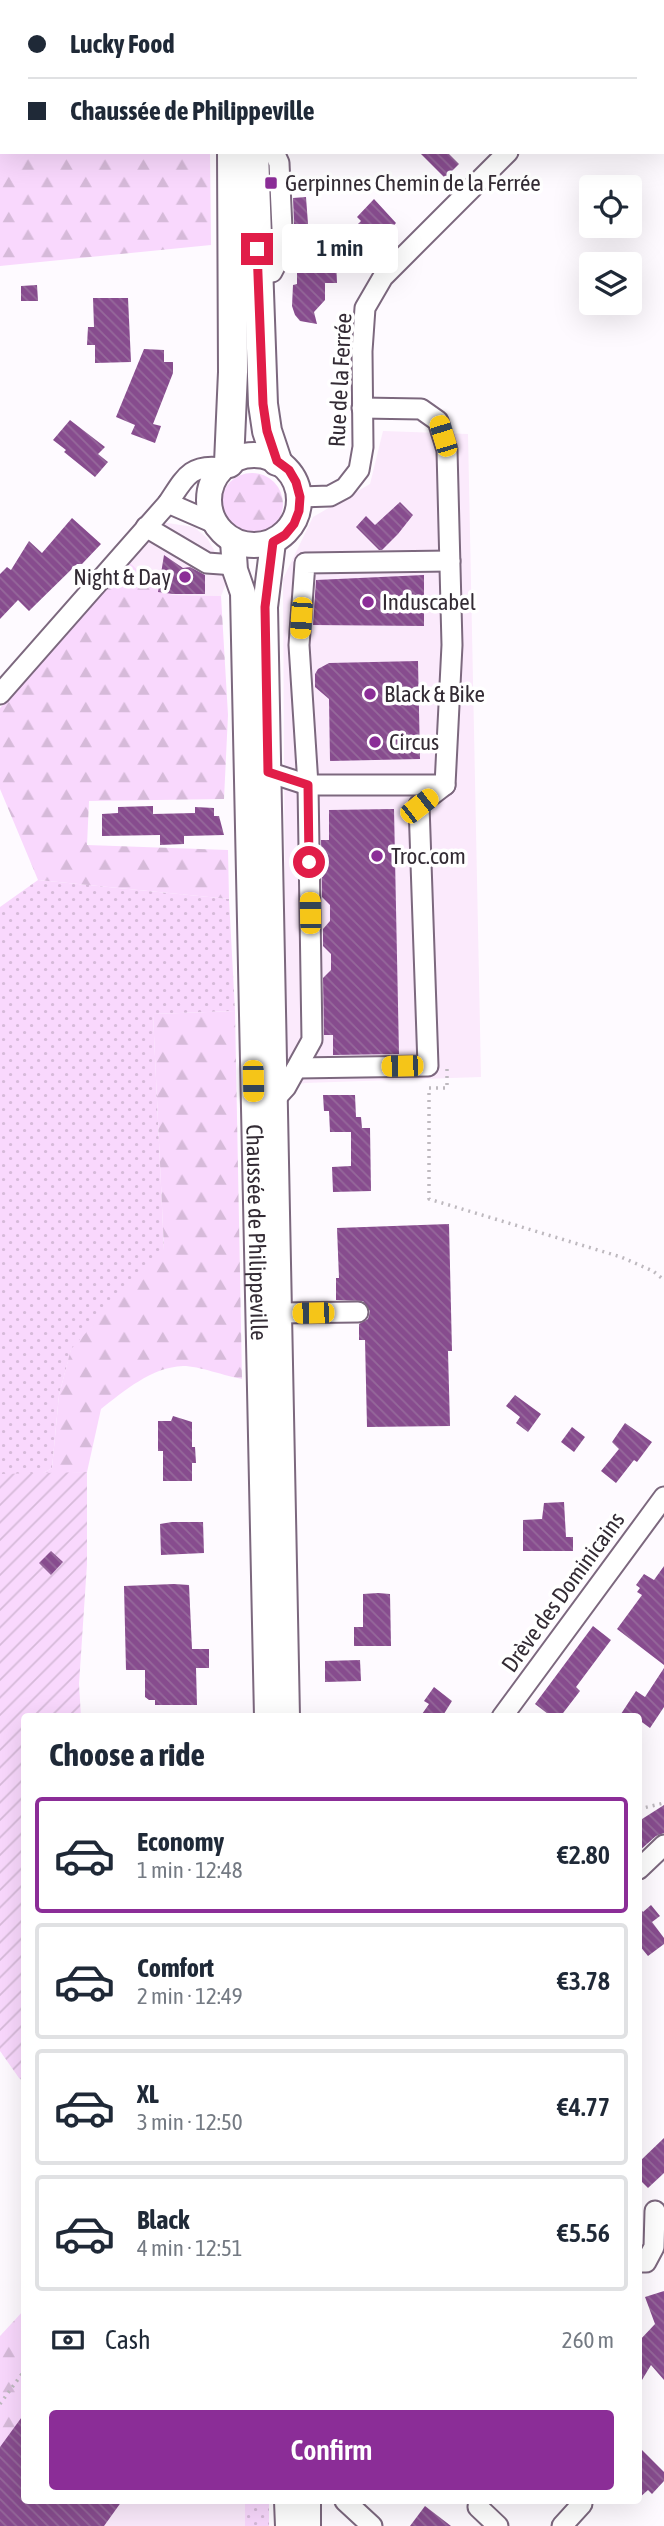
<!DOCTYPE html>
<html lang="en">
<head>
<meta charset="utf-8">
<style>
  body { margin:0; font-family:"Asap Condensed",sans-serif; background:#f2f2f3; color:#1f2937; height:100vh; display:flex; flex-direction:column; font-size:26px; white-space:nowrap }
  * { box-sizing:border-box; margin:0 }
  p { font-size:23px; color:#747a83 }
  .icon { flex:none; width:38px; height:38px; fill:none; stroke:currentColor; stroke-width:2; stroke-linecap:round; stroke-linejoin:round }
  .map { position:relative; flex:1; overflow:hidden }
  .panel { position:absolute; left:21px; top:1713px; width:621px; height:791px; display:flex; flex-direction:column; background:#fff; border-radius:7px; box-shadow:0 7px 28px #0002 }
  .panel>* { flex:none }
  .top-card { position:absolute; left:0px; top:0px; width:665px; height:154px; box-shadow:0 7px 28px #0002; display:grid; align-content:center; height:154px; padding:0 28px; background:#fff }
  .tools { position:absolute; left:579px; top:175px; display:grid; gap:14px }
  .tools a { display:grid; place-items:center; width:63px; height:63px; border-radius:7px; background:#fff; box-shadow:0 7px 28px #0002; font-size:35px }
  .end { position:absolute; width:32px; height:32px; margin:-16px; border:9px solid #e11d48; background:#fff; box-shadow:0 0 0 4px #fff }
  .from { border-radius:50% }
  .bubble { position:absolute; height:49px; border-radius:7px; background:#fff; box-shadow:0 7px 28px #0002; font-size:23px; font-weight:600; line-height:49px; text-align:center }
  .car { position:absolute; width:21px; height:42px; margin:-21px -10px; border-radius:9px; box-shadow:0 0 5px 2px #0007; background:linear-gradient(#f5c518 24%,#345 0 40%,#f5c518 0 76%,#345 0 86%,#f5c518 0) }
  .top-card b { display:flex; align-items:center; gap:24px; height:66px; font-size:26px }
  .top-card b+b { border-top:2px solid #e0e1e3 }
  .top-card i { width:18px; height:18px; background:#1f2937 }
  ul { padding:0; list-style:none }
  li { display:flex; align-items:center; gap:21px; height:116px; margin:0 14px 10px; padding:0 14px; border:4px solid #e0e1e3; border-radius:7px }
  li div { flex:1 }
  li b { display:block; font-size:26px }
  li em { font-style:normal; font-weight:600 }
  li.on { border-color:#8b2d97 }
  li>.icon { width:63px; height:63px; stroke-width:1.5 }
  h2 { padding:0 28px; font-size:32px; line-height:84px }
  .pay { display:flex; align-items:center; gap:18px; height:77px; padding:0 28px; font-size:26px }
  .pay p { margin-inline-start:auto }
  .primary-button { display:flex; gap:14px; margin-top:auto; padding:14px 28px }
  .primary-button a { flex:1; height:80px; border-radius:7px; background:#8b2d97; color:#fff; font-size:28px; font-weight:600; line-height:80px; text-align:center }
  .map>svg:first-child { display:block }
  .built { fill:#fbeafc }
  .grass { fill:url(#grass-dots) }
  .forest { fill:url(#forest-firs) }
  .garden { fill:url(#garden-furrows) }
  .building { fill:url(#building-back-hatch) }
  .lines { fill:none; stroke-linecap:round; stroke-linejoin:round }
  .minor-casing { stroke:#7c687e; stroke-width:23 }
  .major-casing { stroke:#7c687e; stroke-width:28 }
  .highway-casing { stroke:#7c687e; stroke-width:32 }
  .path { stroke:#beb9bf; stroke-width:3.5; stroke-dasharray:2 5; stroke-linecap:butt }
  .minor { stroke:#fff; stroke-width:19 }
  .major { stroke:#fff; stroke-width:24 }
  .highway { stroke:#fff; stroke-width:28 }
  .route { stroke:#e11d48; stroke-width:9 }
  .poi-dot { fill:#8b2d97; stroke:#fff; stroke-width:2.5 }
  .labels { text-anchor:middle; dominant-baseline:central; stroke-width:7; stroke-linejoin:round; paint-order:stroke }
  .poi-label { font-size:23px; fill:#332b34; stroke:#fff; text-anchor:start }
  .street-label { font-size:23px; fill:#332b34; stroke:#fff }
</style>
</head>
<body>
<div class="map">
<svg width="664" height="2526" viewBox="0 0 664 2526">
  <defs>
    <pattern id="grass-dots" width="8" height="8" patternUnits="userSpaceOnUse" patternTransform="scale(1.75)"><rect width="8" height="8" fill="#f9d8fd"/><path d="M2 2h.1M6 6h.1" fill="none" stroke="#d6bad9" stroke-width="1.8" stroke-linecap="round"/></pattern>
    <pattern id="forest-firs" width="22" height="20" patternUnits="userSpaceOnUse" patternTransform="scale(1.75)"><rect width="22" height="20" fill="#f9d8fd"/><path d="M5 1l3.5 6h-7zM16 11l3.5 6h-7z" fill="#d6bad9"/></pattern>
    <pattern id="garden-furrows" width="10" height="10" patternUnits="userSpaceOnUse" patternTransform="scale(1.75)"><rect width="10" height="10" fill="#f9d8fd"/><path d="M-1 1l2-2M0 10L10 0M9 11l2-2" fill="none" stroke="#d6bad9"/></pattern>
    <pattern id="building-back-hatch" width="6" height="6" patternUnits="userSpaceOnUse" patternTransform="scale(1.75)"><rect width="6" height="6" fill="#874c8e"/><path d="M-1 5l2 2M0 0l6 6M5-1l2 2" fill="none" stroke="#96699b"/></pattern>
  </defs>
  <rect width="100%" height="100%" fill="#fefaff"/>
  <g class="built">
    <path d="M383,431L468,434L481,1077L305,1083L286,1087L283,579L313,517L370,484Z"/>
    <path d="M161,522L194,527L207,538L229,576L221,596L173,595L160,591L127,560Z"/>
    <path d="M24,2419V2501H245V2526H0V2452Z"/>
  </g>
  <g class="grass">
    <path d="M38,880L229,899L235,1011L153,1014L164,1250L71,1350L59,1395L52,1468L40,1475L0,1474V907Z"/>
    <rect x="245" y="2501" width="24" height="25"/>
  </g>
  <g class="forest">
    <path d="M0,0H207L2,2V152H210L211,245L0,266Z"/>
    <circle cx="252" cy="504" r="31"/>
    <path d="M127,560L160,591L173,595L221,596L228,715L224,799L89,801L87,845L228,850L229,899L38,880L0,789V708Z"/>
    <path d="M235,1011L242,1379C225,1376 199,1366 183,1366C152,1367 124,1391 101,1409L87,1472L40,1475L52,1468L59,1395L71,1349L164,1249L153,1014Z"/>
    <path d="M24,2310V2418L0,2451V2336Z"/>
  </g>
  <path class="garden" d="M87,1472V1564L79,1684L81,1717H24V2082L19,2078L0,2051V1474Z"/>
  <g class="building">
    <path d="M419,152H447L459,164L445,178Z"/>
    <path d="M306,197L311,264L328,258L336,259L337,283H325V300L314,312L317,324L300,321L295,315L292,306L293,285L297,284V260H292L295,250L293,198Z"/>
    <path d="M374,199L396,223L386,234L383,231L361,253L345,237L361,221L357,217Z"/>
    <path d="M37,285L38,301H21V286Z"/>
    <path d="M93,298H128L131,362L95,363V345H87L88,327H94Z"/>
    <path d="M144,349L164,350V362H173V373L153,424L161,426L155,443L131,434L135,425L116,417Z"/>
    <path d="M70,420L105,447L98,454L108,462L95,477L64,452L66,450L53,440Z"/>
    <path d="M400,502L413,515L398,534L382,550H379L356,527L366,516L375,525Z"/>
    <path d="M72,518L101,544L82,564H77L29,611L18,600L0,619V574L7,567L11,570L29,541L42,553Z"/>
    <path d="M164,555L183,568L190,567L205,575V594H173L158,592Z"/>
    <path d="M424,575V626L313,625L316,580Z"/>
    <path d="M418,661L420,759L330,761L329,699L315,687V674L318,669L329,663Z"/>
    <path d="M153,806V814L195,813V807L214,808V816H219L224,835L184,836V844L160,845V835L102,836V814L118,813V807Z"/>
    <path d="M394,809L399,1054L333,1055V1035H324L323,978L331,970V954L323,946V929L330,921V905L322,897L321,840H329V810Z"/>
    <path d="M323,1095H355L356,1117H361L362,1128H370L371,1191L333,1192L332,1167L351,1166V1132H330L329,1111H324Z"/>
    <path d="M449,1224L452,1351H448L450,1426L367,1427L365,1340H359V1324L368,1319L370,1311L363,1301L336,1300V1278H339L337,1228Z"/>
    <path d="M515,1395L541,1414L528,1432L516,1423L520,1417L506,1406Z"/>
    <path d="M173,1416L192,1422V1447H195L196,1463H192V1481H163V1451H158V1421H171Z"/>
    <path d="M625,1423L652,1442L637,1462L634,1460L616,1483L601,1471L619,1449L612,1442Z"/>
    <path d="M572,1427L585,1437L574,1452L561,1442Z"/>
    <path d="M564,1502L566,1537H573V1551H523V1520L542,1519L544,1503Z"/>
    <path d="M172,1522H203L204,1553L161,1555L160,1524Z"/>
    <path d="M51,1551L63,1562L51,1575L39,1563Z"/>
    <path d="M664,1566V1665L617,1629L642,1595L637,1592L640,1588L636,1585L644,1574L654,1580Z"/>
    <path d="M174,1584L189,1585L192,1649H209V1668H196L197,1705H155V1700H149L145,1697V1670H126L124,1586Z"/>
    <path d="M378,1593L390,1594L391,1646H354V1627H363V1594Z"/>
    <path d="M593,1626L611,1640L576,1687L580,1691L560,1717H552L535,1704Z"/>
    <path d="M360,1660L361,1681L325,1682V1661Z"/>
    <path d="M664,1668V1707L650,1728L639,1720V1717H619L636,1691L645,1697Z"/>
    <path d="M434,1687L452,1701L442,1717H420L429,1704L424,1701Z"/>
    <path d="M664,1805V1833L656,1836L639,1851V1821Z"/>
    <path d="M651,1905L660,1916L652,1922L664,1938V1944L648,1956L639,1945V1907L643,1912Z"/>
    <path d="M664,2138V2173L648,2188L639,2179V2162Z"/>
    <path d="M664,2291V2380L651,2365L639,2385V2341L655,2324L645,2297Z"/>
    <path d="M24,2414V2501H122L104,2526H0V2447Z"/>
    <path d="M639,2447L664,2472V2481L652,2494L648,2490L639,2498Z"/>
    <path d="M425,2506L451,2526H410Z"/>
  </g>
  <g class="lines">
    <defs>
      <g id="minor">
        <path d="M658,2L660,0"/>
        <path d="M258,275L272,272L283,251L279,163L274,152"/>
        <path d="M300,497L330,496L345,488L359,470L363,447L362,351L365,308L383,277L508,152"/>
        <path d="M168,503L214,523"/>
        <path d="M146,527L207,563L235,565"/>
        <path d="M0,694L168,503C184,479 190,463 222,468"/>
        <path d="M268,772L308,785H445"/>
        <path d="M297,1068L428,1066L419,805L445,785L452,645L447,450L438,421L421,409L362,408"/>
        <path d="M275,1099L286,1087L312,1040L308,785L299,645L305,563L450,561"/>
        <path d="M280,1313L358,1312"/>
        <path d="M502,1717L664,1497"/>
        <path d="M639,1869L664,1845"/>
        <path d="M639,2262H646L654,2247L655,2211"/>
        <path d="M345,2501L372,2526"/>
        <path d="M478,2507L498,2526"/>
        <path d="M562,2526L582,2504V2501"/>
      </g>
      <g id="major">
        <circle cx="254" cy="500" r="45"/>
        <path id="s1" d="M233,541L235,570L243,593L267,1717"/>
        <path d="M273,542L265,607L287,1717"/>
        <path d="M287,2501L288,2526"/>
        <path d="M308,2501V2526"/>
      </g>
      <g id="highway">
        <path d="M231,0V2"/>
        <path d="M251,0V2"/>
        <path d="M254,152L263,404L267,431L277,461"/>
        <path d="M229,463L233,372L232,152"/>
      </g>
    </defs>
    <use href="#minor" class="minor-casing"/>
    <use href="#major" class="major-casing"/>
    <use href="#highway" class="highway-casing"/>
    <g class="path">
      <path d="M447,1069V1088H429V1199L621,1257L653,1271L664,1280"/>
      <path d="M639,1809L664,1803"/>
      <path d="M0,2404L24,2371"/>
    </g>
    <use href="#minor" class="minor"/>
    <use href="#major" class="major"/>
    <use href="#highway" class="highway"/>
  </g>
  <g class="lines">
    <path class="route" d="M257,249L263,404L267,431L277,461L289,470L296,482L300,497L299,511L294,524L285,535L273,542L265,607L268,772L308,785L309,862"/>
  </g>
  <g class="poi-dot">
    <rect x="264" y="176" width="14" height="14" rx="3.5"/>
    <circle cx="185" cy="577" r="7"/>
    <circle cx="368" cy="602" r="7"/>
    <circle cx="370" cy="694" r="7"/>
    <circle cx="375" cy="742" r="7"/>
    <circle cx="377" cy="856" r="7"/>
  </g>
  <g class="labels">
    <g class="poi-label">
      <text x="285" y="183">Gerpinnes Chemin de la Ferrée</text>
      <text x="171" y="577" text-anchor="end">Night &amp; Day</text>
      <text x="382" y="602">Induscabel</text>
      <text x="384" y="694">Black &amp; Bike</text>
      <text x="389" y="742">Circus</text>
      <text x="391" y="856">Troc.com</text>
    </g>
    <g class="street-label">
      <text transform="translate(340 380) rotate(-87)">Rue de la Ferrée</text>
      <text stroke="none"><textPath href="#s1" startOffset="693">Chaussée de Philippeville</textPath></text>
      <text transform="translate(563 1592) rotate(-54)">Drève des Dominicains</text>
    </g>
  </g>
</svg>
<div class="tools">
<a><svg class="icon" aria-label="locate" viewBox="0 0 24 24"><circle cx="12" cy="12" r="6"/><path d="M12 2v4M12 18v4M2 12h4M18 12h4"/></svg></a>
<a><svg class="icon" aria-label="layers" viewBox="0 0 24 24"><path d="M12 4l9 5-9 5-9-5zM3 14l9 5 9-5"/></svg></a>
</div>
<i class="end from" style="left:309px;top:862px"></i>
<i class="end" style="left:257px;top:249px"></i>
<div class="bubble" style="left:282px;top:224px;width:116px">1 min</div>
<i class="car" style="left:443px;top:436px;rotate:343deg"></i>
<i class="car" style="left:301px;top:618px;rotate:184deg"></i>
<i class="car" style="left:419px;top:806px;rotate:52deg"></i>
<i class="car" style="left:310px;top:913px;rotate:359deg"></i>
<i class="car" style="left:402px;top:1066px;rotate:269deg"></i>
<i class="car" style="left:253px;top:1081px;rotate:179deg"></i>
<i class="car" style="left:313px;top:1313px;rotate:269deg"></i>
<div class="top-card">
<b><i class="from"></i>Lucky Food</b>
<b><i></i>Chaussée de Philippeville</b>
</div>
<section class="panel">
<h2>Choose a ride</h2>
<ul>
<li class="on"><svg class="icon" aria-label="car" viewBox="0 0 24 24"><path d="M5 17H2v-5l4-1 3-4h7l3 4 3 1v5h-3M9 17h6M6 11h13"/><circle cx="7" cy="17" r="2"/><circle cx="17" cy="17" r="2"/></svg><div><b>Economy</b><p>1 min · 12:48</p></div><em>€2.80</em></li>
<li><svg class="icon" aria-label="car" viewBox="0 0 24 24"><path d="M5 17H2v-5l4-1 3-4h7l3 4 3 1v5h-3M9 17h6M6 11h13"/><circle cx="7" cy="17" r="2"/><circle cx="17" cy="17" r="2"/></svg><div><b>Comfort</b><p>2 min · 12:49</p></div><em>€3.78</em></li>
<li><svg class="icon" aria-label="car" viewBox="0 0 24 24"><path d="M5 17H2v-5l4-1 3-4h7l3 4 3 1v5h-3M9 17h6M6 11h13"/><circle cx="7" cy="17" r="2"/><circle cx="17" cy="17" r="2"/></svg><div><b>XL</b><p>3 min · 12:50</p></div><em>€4.77</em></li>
<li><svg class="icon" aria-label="car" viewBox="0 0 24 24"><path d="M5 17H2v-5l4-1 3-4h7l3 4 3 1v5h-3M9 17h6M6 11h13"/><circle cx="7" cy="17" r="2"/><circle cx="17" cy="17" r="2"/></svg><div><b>Black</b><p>4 min · 12:51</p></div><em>€5.56</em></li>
</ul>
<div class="pay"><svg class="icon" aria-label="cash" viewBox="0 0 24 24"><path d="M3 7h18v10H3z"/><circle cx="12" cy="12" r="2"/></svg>Cash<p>260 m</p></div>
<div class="primary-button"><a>Confirm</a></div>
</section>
</div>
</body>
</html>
